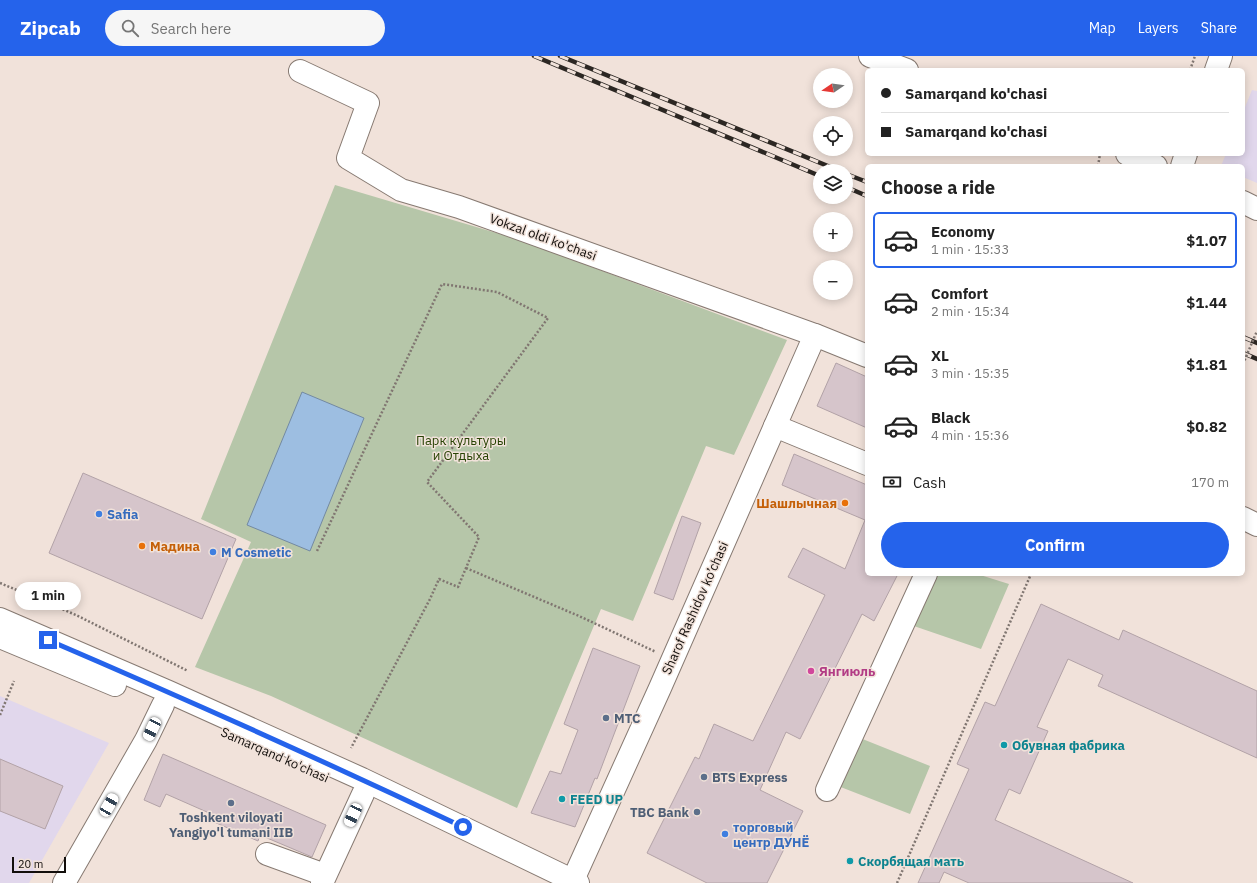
<!DOCTYPE html>
<html lang="en">
<head>
<meta charset="utf-8">
<style>
  body { margin:0; font-family:"IBM Plex Sans",sans-serif; background:#f6f6f6; color:#222; height:100vh; display:flex; flex-direction:column; font-size:15px; white-space:nowrap }
  * { box-sizing:border-box; margin:0 }
  p { font-size:13px; color:#767676 }
  .icon { flex:none; width:22px; height:22px; fill:none; stroke:currentColor; stroke-width:2; stroke-linecap:round; stroke-linejoin:round }
  .map { position:relative; flex:1; overflow:hidden }
  .sheet { position:absolute; left:865px; top:108px; width:380px; height:412px; display:flex; flex-direction:column; background:#fff; border-radius:6px; box-shadow:0 2px 10px #0003 }
  .sheet>* { flex:none }
  .top-card { position:absolute; left:865px; top:12px; width:380px; height:88px; border-radius:6px; box-shadow:0 2px 10px #0003; display:grid; align-content:center; height:88px; padding:0 16px; background:#fff }
  .needle { width:26px; rotate:257deg }
  .controls { position:absolute; left:813px; top:12px; display:grid; gap:8px }
  .controls a { display:grid; place-items:center; width:40px; height:40px; border-radius:50%; background:#fff; box-shadow:0 2px 10px #0003; font-size:20px }
  .scale { position:absolute; left:12px; bottom:10px; width:54px; box-sizing:border-box; padding-left:4px; border:2px solid #120e0b; border-top:0; font-size:11px; line-height:14px; white-space:nowrap; color:#120e0b; -webkit-text-stroke:3px #f1e2da; paint-order:stroke }
  .end { position:absolute; width:18px; height:18px; margin:-9px; border:5px solid #2563eb; background:#fff; box-shadow:0 0 0 2px #fff }
  .from { border-radius:50% }
  .bubble { position:absolute; height:28px; border-radius:14px; background:#fff; box-shadow:0 2px 10px #0003; font-size:13px; font-weight:800; line-height:28px; text-align:center }
  .car { position:absolute; width:12px; height:24px; margin:-12px -6px; border-radius:5px; box-shadow:0 0 3px 1px #0007; background:linear-gradient(#fff 24%,#345 0 40%,#fff 0 76%,#345 0 86%,#fff 0) }
  .top-card b { display:flex; align-items:center; gap:14px; height:38px; font-size:15px }
  .top-card b+b { border-top:1px solid #e0e0e0 }
  .top-card i { width:10px; height:10px; background:#222 }
  ul { padding:0; list-style:none }
  li { display:flex; align-items:center; gap:12px; height:56px; margin:0 8px 6px; padding:0 8px; border:2px solid transparent; border-radius:6px }
  li div { flex:1 }
  li b { display:block; font-size:15px }
  li em { font-style:normal; font-weight:800 }
  li.on { border-color:#2563eb }
  li>.icon { width:36px; height:36px; stroke-width:1.5 }
  h2 { padding:0 16px; font-size:18px; line-height:48px }
  .pay { display:flex; align-items:center; gap:10px; height:44px; padding:0 16px; font-size:15px }
  .pay p { margin-inline-start:auto }
  .cta { display:flex; gap:8px; margin-top:auto; padding:8px 16px }
  .cta a { flex:1; height:46px; border-radius:24px; background:#2563eb; color:#fff; font-size:16px; font-weight:800; line-height:46px; text-align:center }
  header { display:flex; align-items:center; gap:24px; box-sizing:border-box; height:56px; padding:0 20px; background:#2563eb; color:#fff }
  header strong { font-size:19px }
  nav { display:flex; gap:22px; margin-inline-start:auto; font-size:14px }
  .search { width:280px; height:36px; background:#f6f6f6; display:flex; align-items:center; gap:10px; box-sizing:border-box; padding:0 14px; border-radius:22px; color:#767676; font-size:15px }
  .map>svg:first-child { display:block }
  .education { fill:#e1d7ec }
  .green { fill:#b6c6a9 }
  .water { fill:#9dbee1; stroke:#7389a1 }
  .building { fill:#d6c5cb; stroke:#b2a2a7 }
  .lines { fill:none; stroke-linecap:round; stroke-linejoin:round }
  .minor-casing { stroke:#877a72; stroke-width:24 }
  .major-casing { stroke:#877a72; stroke-width:24 }
  .path { stroke:#807671; stroke-width:2.5; stroke-dasharray:2 2; stroke-linecap:butt }
  .minor { stroke:#fff; stroke-width:22 }
  .major { stroke:#fff; stroke-width:22 }
  .rail-casing { stroke:#2c2723; stroke-width:4.5 }
  .rail { stroke:#f1e2da; stroke-width:3; stroke-dasharray:9; stroke-linecap:butt }
  .path-bridge { stroke:#807671; stroke-width:2.5; stroke-dasharray:2 2; stroke-linecap:butt }
  .route { stroke:#2563eb; stroke-width:5 }
  .food-dot { fill:#e8710a; stroke:#f1e2da; stroke-width:1.5 }
  .shop-dot { fill:#3f7fe0; stroke:#f1e2da; stroke-width:1.5 }
  .hotel-dot { fill:#d1479c; stroke:#f1e2da; stroke-width:1.5 }
  .service-dot { fill:#5c6f8a; stroke:#f1e2da; stroke-width:1.5 }
  .culture-dot { fill:#0f9aa8; stroke:#f1e2da; stroke-width:1.5 }
  .labels { text-anchor:middle; dominant-baseline:central; stroke-width:3; stroke-linejoin:round; paint-order:stroke }
  .street-label { font-size:13px; fill:#120e0b; stroke:#f1e2da }
  .park-label { font-size:13px; fill:#284304; stroke:#f1e2da }
  .food-label { font-size:13px; font-weight:bold; fill:#c56008; stroke:#f1e2da; text-anchor:end }
  .shop-label { font-size:13px; font-weight:bold; fill:#366cbe; stroke:#f1e2da; text-anchor:start }
  .hotel-label { font-size:13px; font-weight:bold; fill:#b23c85; stroke:#f1e2da; text-anchor:start }
  .service-label { font-size:13px; font-weight:bold; fill:#4e5e75; stroke:#f1e2da; text-anchor:start }
  .culture-label { font-size:13px; font-weight:bold; fill:#0d838f; stroke:#f1e2da; text-anchor:start }
</style>
</head>
<body>
<header>
<strong>Zipcab</strong>
<div class="search"><svg class="icon" aria-label="search" viewBox="0 0 24 24"><circle cx="10" cy="10" r="6"/><path d="M15 15l6 6"/></svg>Search here</div>
<nav><a>Map</a><a>Layers</a><a>Share</a></nav>
</header>
<div class="map">
<svg width="1257" height="827" viewBox="0 0 1257 827">
  <rect width="100%" height="100%" fill="#f1e2da"/>
  <g class="education">
    <path d="M1252,34L1257,35V127L1243,121V110H1221L1226,98H1243V56Z"/>
    <path d="M0,640L109,687L29,827H0Z"/>
  </g>
  <g class="green">
    <path d="M335,129L517,183L787,284L734,399L706,390L633,565L601,553L517,752L271,640L195,611L251,486L201,463Z"/>
    <path d="M930,518H977L1009,528L981,593L908,568Z"/>
    <path d="M860,682L930,710L910,758L838,730Z"/>
  </g>
  <path class="water" d="M302,336L364,362L310,495L247,469Z"/>
  <g class="building">
    <path d="M836,307L867,321V372L817,350Z"/>
    <path d="M794,398L867,429V518H898L874,565L862,558L800,683L786,676L760,734L803,755L767,827H707L647,797L695,701L699,703L714,668L753,685L825,539L788,521L803,492L845,513L865,464L782,429Z"/>
    <path d="M83,417L236,483L202,563L49,497Z"/>
    <path d="M682,460L701,467L673,544L654,537Z"/>
    <path d="M1041,548L1119,584L1123,574L1257,635V702L1098,630L1103,619L1068,603L1037,671L1048,675L1020,738L1009,733L995,764L1133,827H969L944,816L939,827H918L969,713L957,708L985,646L995,650Z"/>
    <path d="M593,592L640,610L597,723L595,722L575,771L531,757L550,715L561,718L578,674L564,668Z"/>
    <path d="M163,698L326,769L312,801L260,779L258,785L214,766L216,760L166,738L160,751L144,744Z"/>
    <path d="M0,703L63,730L45,773L0,755Z"/>
  </g>
  <g class="lines">
    <defs>
      <g id="minor">
        <path d="M870,0L907,14"/>
        <path d="M1216,14L1221,0"/>
        <path d="M300,15L368,47L348,102L401,134L459,151L815,279L867,300"/>
        <path d="M1127,98L1156,110"/>
        <path d="M1182,110L1186,98"/>
        <path d="M1243,146L1257,153"/>
        <path d="M775,370L867,408"/>
        <path d="M1243,462L1257,469"/>
        <path d="M827,734L926,518"/>
        <path d="M267,798L325,819"/>
        <path d="M573,824L660,632L815,279"/>
        <path d="M64,827L146,684L163,649"/>
        <path d="M322,827L363,738"/>
      </g>
      <g id="major">
        <path d="M0,563L169,636L362,723L578,827"/>
        <path d="M0,581L115,629"/>
      </g>
    </defs>
    <use href="#minor" class="minor-casing"/>
    <use href="#major" class="major-casing"/>
    <g class="path">
      <path d="M1190,14L1195,0"/>
      <path d="M1098,110L1100,98"/>
      <path d="M317,495L442,228L497,236L548,262L427,426L479,481L458,531L439,523L430,543L351,692"/>
      <path d="M466,512L579,560L656,596"/>
      <path d="M0,527L76,559L188,615"/>
      <path d="M0,659L14,625"/>
      <path d="M897,827L1031,518"/>
    </g>
    <use href="#minor" class="minor"/>
    <use href="#major" class="major"/>
    <defs>
      <g id="rail">
        <path d="M534,0L820,120"/>
        <path d="M560,0L840,115"/>
        <path d="M846,118L867,126"/>
        <path d="M846,131L867,140"/>
        <path d="M1243,281L1257,287"/>
        <path d="M1243,297L1257,303"/>
      </g>
    </defs>
    <use href="#rail" class="rail-casing"/>
    <use href="#rail" class="rail"/>
    <path class="path-bridge" d="M1243,308L1257,275"/>
  </g>
  <g class="lines">
    <path class="route" d="M48,584C188,644 326,706 463,771"/>
  </g>
  <g class="food-dot">
    <circle cx="845" cy="447" r="4"/>
    <circle cx="142" cy="490" r="4"/>
  </g>
  <g class="shop-dot">
    <circle cx="99" cy="458" r="4"/>
    <circle cx="213" cy="496" r="4"/>
    <circle cx="725" cy="778" r="4"/>
  </g>
  <circle class="hotel-dot" cx="811" cy="615" r="4"/>
  <g class="service-dot">
    <circle cx="606" cy="662" r="4"/>
    <circle cx="704" cy="721" r="4"/>
    <circle cx="231" cy="747" r="4"/>
    <circle cx="697" cy="756" r="4"/>
  </g>
  <g class="culture-dot">
    <circle cx="1004" cy="689" r="4"/>
    <circle cx="562" cy="743" r="4"/>
    <circle cx="850" cy="805" r="4"/>
  </g>
  <g class="labels">
    <g class="street-label">
      <text transform="translate(543 181) rotate(20)">Vokzal oldi ko'chasi</text>
      <text transform="translate(695 552) rotate(-66)">Sharof Rashidov ko’chasi</text>
      <text transform="translate(275 699) rotate(24)">Samarqand ko'chasi</text>
    </g>
    <g class="park-label">
      <text x="461" y="384">Парк культуры<tspan x="461" dy="15">и Отдыха</tspan></text>
    </g>
    <g class="food-label">
      <text x="837" y="447">Шашлычная</text>
      <text x="150" y="490" text-anchor="start">Мадина</text>
    </g>
    <g class="shop-label">
      <text x="107" y="458">Safia</text>
      <text x="221" y="496">M Cosmetic</text>
      <text x="733" y="771">торговый<tspan x="733" dy="15">центр ДУНЁ</tspan></text>
    </g>
    <g class="hotel-label">
      <text x="819" y="615">Янгиюль</text>
    </g>
    <g class="service-label">
      <text x="614" y="662">МТС</text>
      <text x="712" y="721">BTS Express</text>
      <text x="689" y="756" text-anchor="end">TBC Bank</text>
      <text x="231" y="761" text-anchor="middle">Toshkent viloyati<tspan x="231" dy="15">Yangiyo'l tumani IIB</tspan></text>
    </g>
    <g class="culture-label">
      <text x="1012" y="689">Обувная фабрика</text>
      <text x="570" y="743">FEED UP</text>
      <text x="858" y="805">Скорбящая мать</text>
    </g>
  </g>
</svg>
<div class="controls">
<a><svg class="needle" viewBox="-14 -14 28 28"><path d="M0-13l5 13h-10z" fill="#e53935"/><path d="M0 13l5-13h-10z" fill="#767676"/></svg></a>
<a><svg class="icon" aria-label="locate" viewBox="0 0 24 24"><circle cx="12" cy="12" r="6"/><path d="M12 2v4M12 18v4M2 12h4M18 12h4"/></svg></a>
<a><svg class="icon" aria-label="layers" viewBox="0 0 24 24"><path d="M12 4l9 5-9 5-9-5zM3 14l9 5 9-5"/></svg></a>
<a>+</a>
<a>−</a>
</div>
<div class="scale">20 m</div>
<i class="end from" style="left:463px;top:771px"></i>
<i class="end" style="left:48px;top:584px"></i>
<div class="bubble" style="left:15px;top:526px;width:66px">1 min</div>
<i class="car" style="left:152px;top:673px;rotate:206deg"></i>
<i class="car" style="left:109px;top:749px;rotate:30deg"></i>
<i class="car" style="left:353px;top:759px;rotate:205deg"></i>
<div class="top-card">
<b><i class="from"></i>Samarqand ko'chasi</b>
<b><i></i>Samarqand ko'chasi</b>
</div>
<section class="sheet">
<h2>Choose a ride</h2>
<ul>
<li class="on"><svg class="icon" aria-label="car" viewBox="0 0 24 24"><path d="M5 17H2v-5l4-1 3-4h7l3 4 3 1v5h-3M9 17h6M6 11h13"/><circle cx="7" cy="17" r="2"/><circle cx="17" cy="17" r="2"/></svg><div><b>Economy</b><p>1 min · 15:33</p></div><em>$1.07</em></li>
<li><svg class="icon" aria-label="car" viewBox="0 0 24 24"><path d="M5 17H2v-5l4-1 3-4h7l3 4 3 1v5h-3M9 17h6M6 11h13"/><circle cx="7" cy="17" r="2"/><circle cx="17" cy="17" r="2"/></svg><div><b>Comfort</b><p>2 min · 15:34</p></div><em>$1.44</em></li>
<li><svg class="icon" aria-label="car" viewBox="0 0 24 24"><path d="M5 17H2v-5l4-1 3-4h7l3 4 3 1v5h-3M9 17h6M6 11h13"/><circle cx="7" cy="17" r="2"/><circle cx="17" cy="17" r="2"/></svg><div><b>XL</b><p>3 min · 15:35</p></div><em>$1.81</em></li>
<li><svg class="icon" aria-label="car" viewBox="0 0 24 24"><path d="M5 17H2v-5l4-1 3-4h7l3 4 3 1v5h-3M9 17h6M6 11h13"/><circle cx="7" cy="17" r="2"/><circle cx="17" cy="17" r="2"/></svg><div><b>Black</b><p>4 min · 15:36</p></div><em>$0.82</em></li>
</ul>
<div class="pay"><svg class="icon" aria-label="cash" viewBox="0 0 24 24"><path d="M3 7h18v10H3z"/><circle cx="12" cy="12" r="2"/></svg>Cash<p>170 m</p></div>
<div class="cta"><a>Confirm</a></div>
</section>
</div>
</body>
</html>
